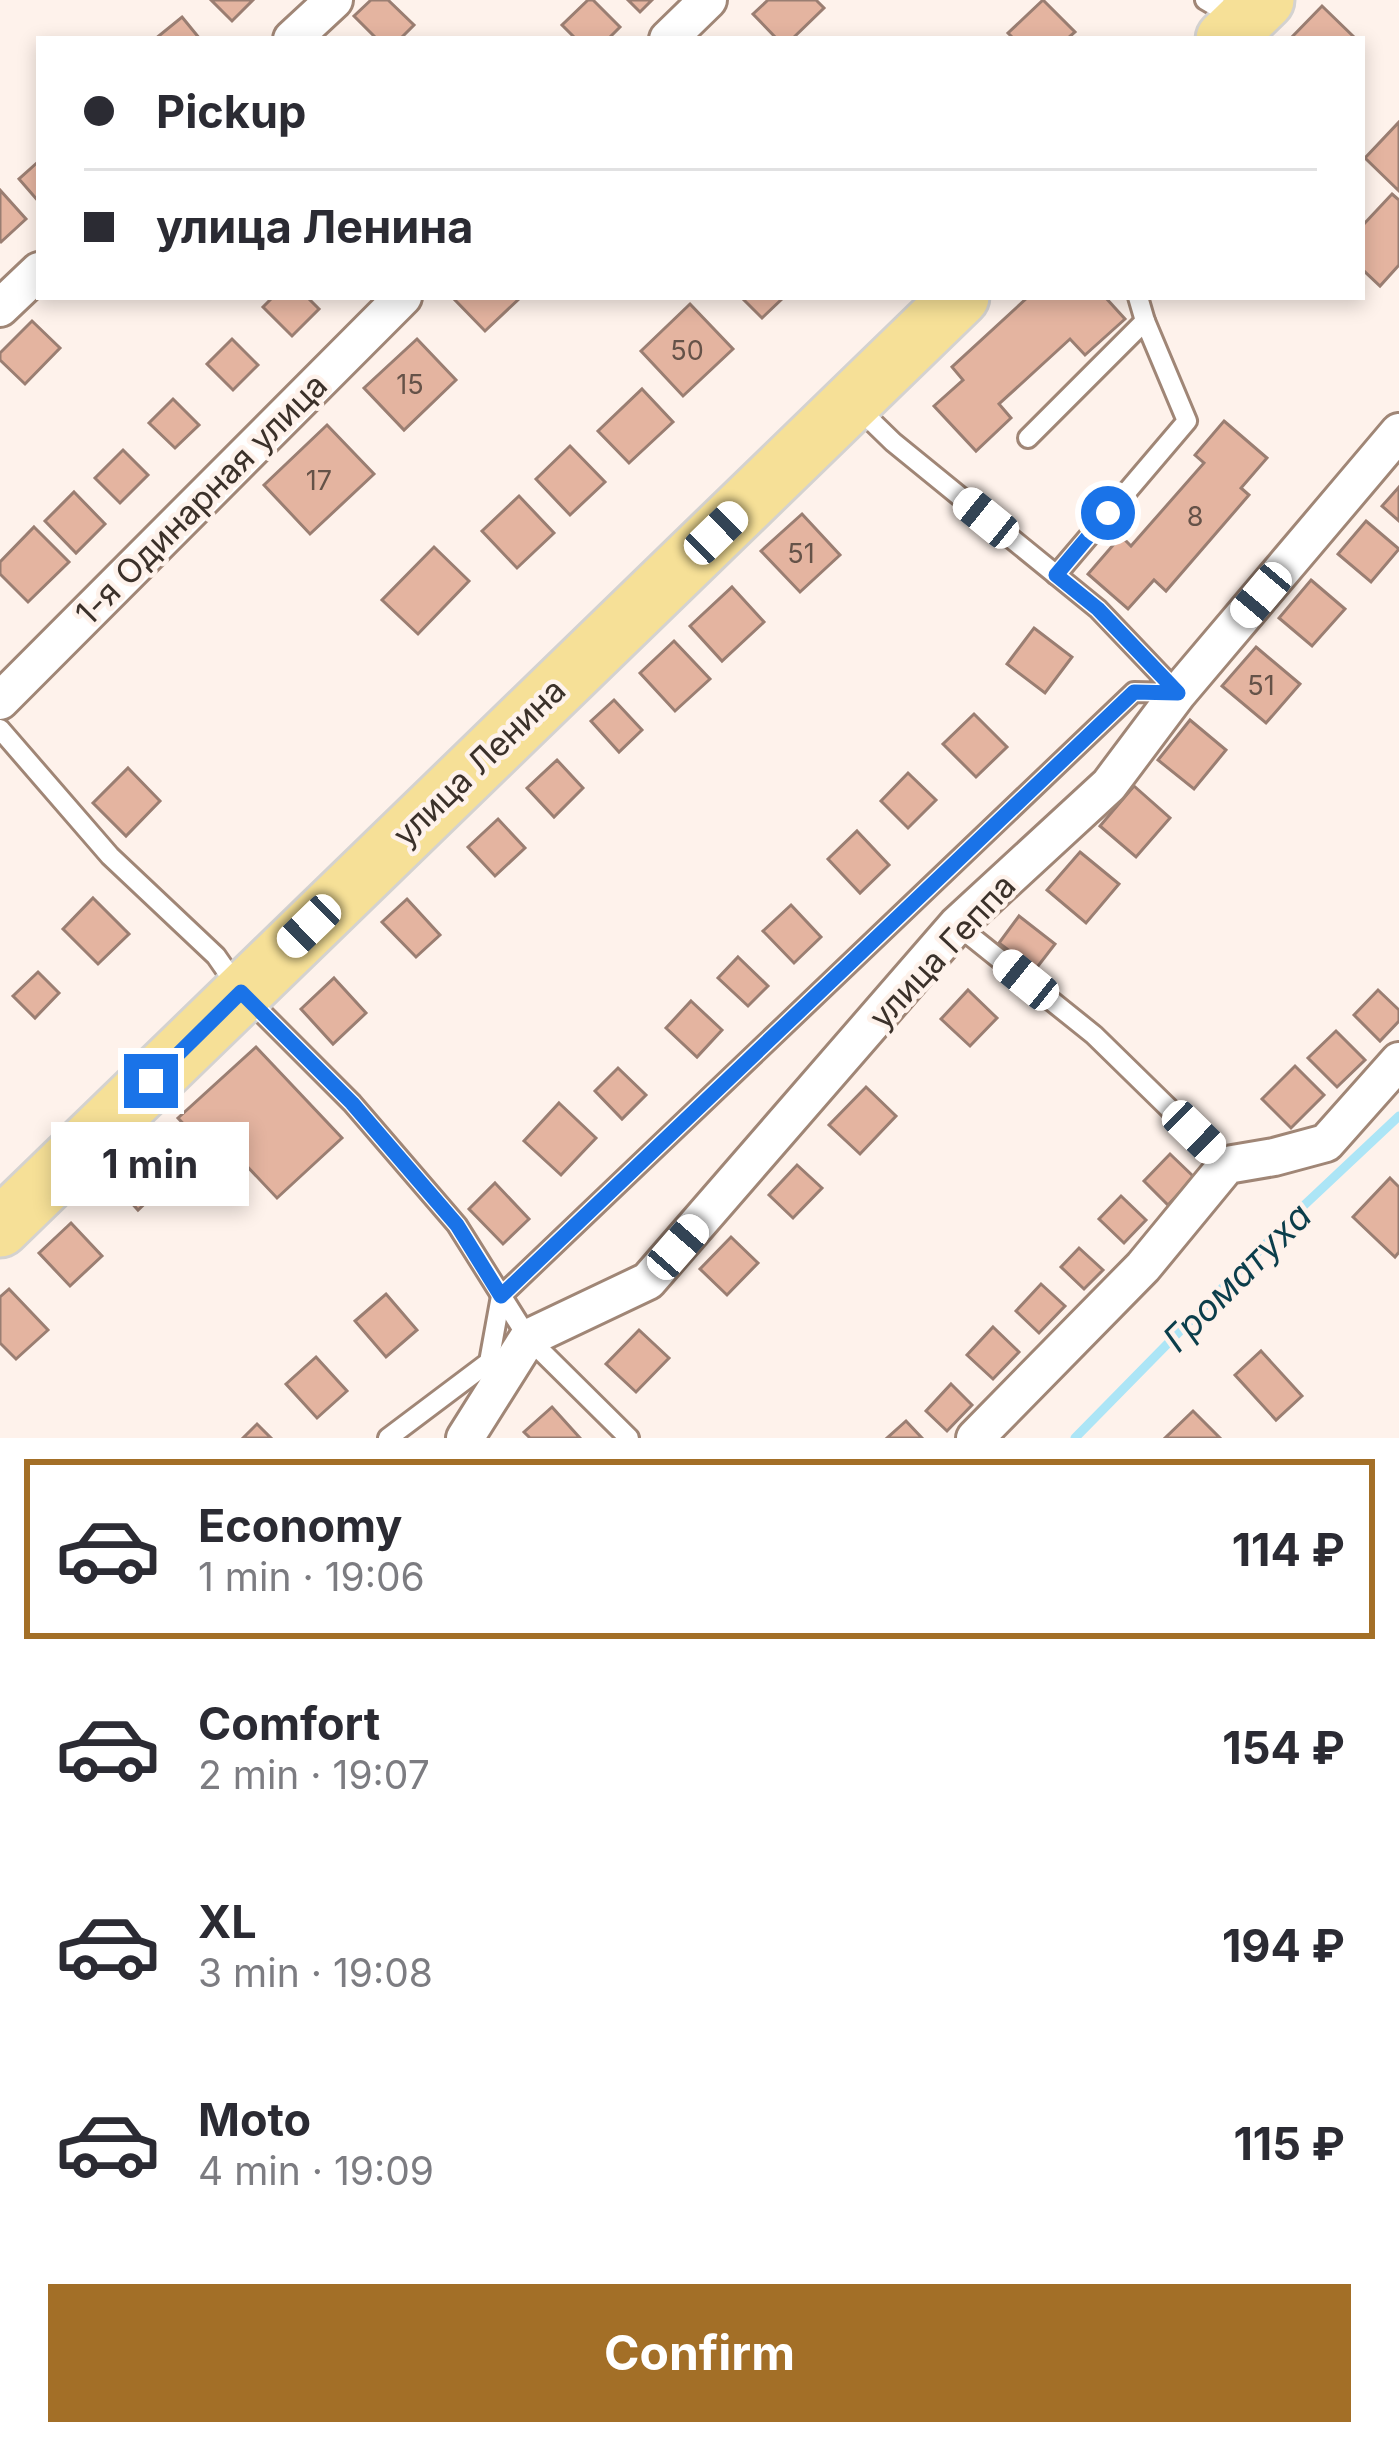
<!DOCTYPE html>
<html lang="en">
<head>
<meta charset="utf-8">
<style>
  body { margin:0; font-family:Inter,sans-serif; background:#f7f7f7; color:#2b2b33; height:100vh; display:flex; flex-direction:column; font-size:45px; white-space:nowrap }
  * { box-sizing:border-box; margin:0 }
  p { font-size:39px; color:#7c7c81 }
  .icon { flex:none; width:66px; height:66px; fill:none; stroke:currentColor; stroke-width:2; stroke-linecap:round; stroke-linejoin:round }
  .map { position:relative; height:1438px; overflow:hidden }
  .panel { display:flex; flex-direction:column; background:#fff; flex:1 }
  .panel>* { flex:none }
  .guide { position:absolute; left:36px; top:36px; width:1329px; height:264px; border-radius:0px; box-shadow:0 6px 18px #0003; display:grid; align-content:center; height:264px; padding:0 48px; background:#fff }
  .end { position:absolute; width:54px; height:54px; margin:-27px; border:15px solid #1a73e8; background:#fff; box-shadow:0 0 0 6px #fff }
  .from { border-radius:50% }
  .bubble { position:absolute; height:84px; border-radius:0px; background:#fff; box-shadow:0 6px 18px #0003; font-size:39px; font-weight:700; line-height:84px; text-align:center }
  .car { position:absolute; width:36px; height:72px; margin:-36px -18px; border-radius:15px; box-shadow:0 0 9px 3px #0007; background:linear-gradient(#fff 24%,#345 0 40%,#fff 0 76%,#345 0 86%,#fff 0) }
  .guide b { display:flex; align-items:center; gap:42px; height:114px; font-size:45px }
  .guide b+b { border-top:3px solid #e1e1e2 }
  .guide i { width:30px; height:30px; background:#2b2b33 }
  ul { padding:21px 0 0; list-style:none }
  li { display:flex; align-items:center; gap:36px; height:180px; margin:0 24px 18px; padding:0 24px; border:6px solid transparent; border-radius:0px }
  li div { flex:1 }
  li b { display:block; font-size:45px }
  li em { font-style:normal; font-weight:700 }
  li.selected { border-color:#a36f27 }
  li>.icon { width:108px; height:108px; stroke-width:1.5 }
  .primary-button { display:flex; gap:24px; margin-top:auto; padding:24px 48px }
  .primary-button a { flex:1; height:138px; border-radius:0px; background:#a36f27; color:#fff; font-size:48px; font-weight:700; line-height:138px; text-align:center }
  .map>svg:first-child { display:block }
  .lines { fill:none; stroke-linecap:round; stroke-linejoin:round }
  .stream { stroke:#ace5f6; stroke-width:9 }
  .building { fill:#e4b4a0; stroke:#9a7e72; stroke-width:3 }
  .service-casing { stroke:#a08676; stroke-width:24 }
  .minor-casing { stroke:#a08676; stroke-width:42 }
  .primary-casing { stroke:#d4d2d0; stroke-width:63 }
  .service { stroke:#fff; stroke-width:18 }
  .minor { stroke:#fff; stroke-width:36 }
  .primary { stroke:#f6e097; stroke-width:57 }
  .route { stroke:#1a73e8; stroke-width:15 }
  .labels { text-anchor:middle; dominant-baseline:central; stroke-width:9; stroke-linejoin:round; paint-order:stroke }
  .number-label { font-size:27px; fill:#655248 }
  .street-label { font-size:33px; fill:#3b312a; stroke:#fef2eb }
  .water-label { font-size:36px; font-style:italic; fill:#0b3e4b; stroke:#fef2eb }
</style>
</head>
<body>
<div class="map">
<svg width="1399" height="1438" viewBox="0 0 1399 1438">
  <rect width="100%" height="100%" fill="#fef2eb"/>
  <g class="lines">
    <path class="stream" d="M1075,1438L1298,1211L1399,1116"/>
  </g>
  <g class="building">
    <path d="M211,0H253L232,21Z"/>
    <path d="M371,0H388L414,25L400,39H377L354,16Z"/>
    <path d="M588,0H593L620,27L608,39H576L562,25Z"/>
    <path d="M628,0H652L640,12Z"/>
    <path d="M768,0H816L824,8L792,39H777L753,14Z"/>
    <path d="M1043,0L1075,32L1067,39H1014L1008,33Z"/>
    <path d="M1322,6L1356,39H1290Z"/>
    <path d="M182,17L200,39H155Z"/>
    <path d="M1399,122V191L1365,158Z"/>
    <path d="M39,161V202L19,179Z"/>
    <path d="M0,190L26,219L1,242L0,241Z"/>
    <path d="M1392,194L1399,200V265L1380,286L1362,269V226Z"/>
    <path d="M273,297H307L319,309L292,336L263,307Z"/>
    <path d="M456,297H521L485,331L454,299Z"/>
    <path d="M741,297H784L762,318Z"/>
    <path d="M1028,297H1105L1125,319L1085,355L1070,339L999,404L1011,418L976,451L934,406L963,380L952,367Z"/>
    <path d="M690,304L733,349L683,396L641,351Z"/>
    <path d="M32,321L60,348L25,384L0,360V353Z"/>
    <path d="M232,339L258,365L233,390L207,364Z"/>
    <path d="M417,339L456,380L404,430L364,388Z"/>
    <path d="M642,389L673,422L629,463L598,431Z"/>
    <path d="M173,399L199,425L175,448L149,423Z"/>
    <path d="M1224,421L1267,458L1241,488L1249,495L1166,591L1154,580L1128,609L1088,574L1121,536L1131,546L1204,463L1195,455Z"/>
    <path d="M327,425L374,474L310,534L264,485Z"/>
    <path d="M570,446L605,482L570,515L536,479Z"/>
    <path d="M123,450L148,475L120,503L95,478Z"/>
    <path d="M1399,487V521L1382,506Z"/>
    <path d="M74,492L105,524L76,553L45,521Z"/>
    <path d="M519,496L554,533L517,568L482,531Z"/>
    <path d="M802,514L840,555L800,592L761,551Z"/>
    <path d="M1366,521L1399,549L1371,582L1338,554Z"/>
    <path d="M34,527L69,562L28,602L0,574V562Z"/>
    <path d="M434,547L469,581L418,634L382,600Z"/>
    <path d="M1311,580L1345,609L1312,646L1279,618Z"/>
    <path d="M732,587L764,622L722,661L690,626Z"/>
    <path d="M1034,628L1072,657L1045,693L1007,664Z"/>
    <path d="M674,641L710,679L675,711L640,673Z"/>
    <path d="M1256,647L1300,684L1266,723L1222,686Z"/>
    <path d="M614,700L642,730L619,752L591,721Z"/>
    <path d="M974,714L1007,747L976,777L943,744Z"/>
    <path d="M1190,720L1226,750L1194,789L1158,760Z"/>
    <path d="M557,760L583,788L554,817L527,788Z"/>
    <path d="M128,768L160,801L126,836L93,803Z"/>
    <path d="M908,773L936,800L908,828L881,801Z"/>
    <path d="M1134,786L1170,818L1136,857L1100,826Z"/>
    <path d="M498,819L525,848L495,876L468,847Z"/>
    <path d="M857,831L889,865L860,893L828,859Z"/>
    <path d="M1080,852L1119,884L1086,923L1047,890Z"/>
    <path d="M93,898L129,934L98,964L63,929Z"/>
    <path d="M407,899L440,935L416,957L382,922Z"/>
    <path d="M791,905L821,937L794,963L763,931Z"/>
    <path d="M1019,916L1055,944L1035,970L999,943Z"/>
    <path d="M738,957L768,986L748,1006L718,978Z"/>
    <path d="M38,972L59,993L35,1018L13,996Z"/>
    <path d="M334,978L366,1013L333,1044L301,1009Z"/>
    <path d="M968,990L997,1018L970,1046L941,1019Z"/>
    <path d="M1378,990L1399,1010V1021L1380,1041L1354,1015Z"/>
    <path d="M691,1001L722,1030L697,1057L666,1028Z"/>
    <path d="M1336,1031L1365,1060L1337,1087L1308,1058Z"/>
    <path d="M256,1047L342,1138L277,1198L243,1162L230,1174L178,1118Z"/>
    <path d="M1295,1066L1324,1095L1291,1128L1262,1099Z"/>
    <path d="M618,1068L646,1095L622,1119L595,1091Z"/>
    <path d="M866,1087L896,1116L860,1154L829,1125Z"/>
    <path d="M559,1103L596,1138L561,1175L524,1141Z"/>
    <path d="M150,1142L178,1172L138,1210L110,1179Z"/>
    <path d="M1170,1154L1194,1177L1168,1205L1144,1181Z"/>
    <path d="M797,1165L822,1188L793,1218L769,1195Z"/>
    <path d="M1390,1178L1399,1187V1252L1395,1257L1353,1217Z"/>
    <path d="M495,1183L529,1219L503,1244L469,1209Z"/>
    <path d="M1121,1196L1146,1220L1124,1243L1099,1219Z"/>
    <path d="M71,1223L102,1256L70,1286L39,1253Z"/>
    <path d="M731,1237L758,1263L727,1295L700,1269Z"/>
    <path d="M1079,1248L1103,1270L1084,1289L1061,1267Z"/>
    <path d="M1041,1284L1065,1306L1039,1333L1016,1311Z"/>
    <path d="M9,1289L48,1330L16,1359L0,1343V1297Z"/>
    <path d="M386,1294L417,1330L386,1357L355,1321Z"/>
    <path d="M993,1327L1019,1352L993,1379L967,1355Z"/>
    <path d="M639,1330L669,1358L636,1392L606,1364Z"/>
    <path d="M1261,1351L1302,1396L1276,1420L1235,1375Z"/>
    <path d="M316,1357L347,1391L317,1418L286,1384Z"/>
    <path d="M951,1384L972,1405L947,1431L926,1411Z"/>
    <path d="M552,1407L580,1438H530L524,1432Z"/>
    <path d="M1193,1411L1220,1438H1165Z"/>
    <path d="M906,1421L922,1438H887Z"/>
    <path d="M257,1424L271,1438H243Z"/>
  </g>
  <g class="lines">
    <defs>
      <g id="service">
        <path d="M1205,0L1239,20"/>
        <path d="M1028,438L1145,321"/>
        <path d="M1056,575L1187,421L1145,321L1138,297"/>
        <path d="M0,729L110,856L216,956L241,992L352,1103L457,1225L528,1338L629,1438"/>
        <path d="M957,925L1094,1035L1227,1165"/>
        <path d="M388,1438L489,1362L501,1296L1134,692L1178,693L1098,609L893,442L857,407"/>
      </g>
      <g id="minor">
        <path d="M292,39L334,0"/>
        <path d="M668,39L708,0"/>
        <path d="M0,308L39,271"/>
        <path d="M0,701L403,297"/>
        <path d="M465,1438L528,1338L648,1281L957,925L1109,785L1178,693L1399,432"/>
        <path d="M975,1438L1143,1267L1227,1165L1274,1157L1326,1143L1399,1061"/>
      </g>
      <g id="primary">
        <path d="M1225,39L1265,0"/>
        <path d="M0,1228L960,297"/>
      </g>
    </defs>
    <use href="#service" class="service-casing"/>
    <use href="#minor" class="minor-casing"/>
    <use href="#primary" class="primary-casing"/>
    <use href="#service" class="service"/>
    <use href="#minor" class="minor"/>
    <use href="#primary" class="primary"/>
  </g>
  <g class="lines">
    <path class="route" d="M151,1081L241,992L352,1103L457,1225L501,1296L1134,692L1178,693L1098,609L1056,575L1108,513"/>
  </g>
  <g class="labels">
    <g class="number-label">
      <text x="687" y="350">50</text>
      <text x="410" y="384">15</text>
      <text x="319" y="480">17</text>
      <text x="1195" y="516">8</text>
      <text x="801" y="553">51</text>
      <text x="1261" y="685">51</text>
    </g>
    <g class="street-label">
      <text transform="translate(201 499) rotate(-45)">1-я Одинарная улица</text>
      <text transform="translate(479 762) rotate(-44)">улица Ленина</text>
      <text transform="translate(942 951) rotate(-47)">улица Геппа</text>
    </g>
    <g class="water-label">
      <text transform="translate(1237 1277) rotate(-45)">Громатуха</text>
    </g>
  </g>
</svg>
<i class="end from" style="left:1108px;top:513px"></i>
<i class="end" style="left:151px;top:1081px"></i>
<div class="bubble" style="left:51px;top:1122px;width:198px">1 min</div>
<i class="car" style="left:986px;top:518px;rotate:309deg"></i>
<i class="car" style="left:716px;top:533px;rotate:46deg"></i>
<i class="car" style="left:1261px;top:595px;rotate:220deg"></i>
<i class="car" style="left:309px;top:926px;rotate:226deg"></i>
<i class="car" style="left:1026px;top:980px;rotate:309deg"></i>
<i class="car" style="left:1194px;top:1132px;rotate:134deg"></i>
<i class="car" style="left:678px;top:1247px;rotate:41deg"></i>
<div class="guide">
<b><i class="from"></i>Pickup</b>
<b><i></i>улица Ленина</b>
</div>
</div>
<section class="panel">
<ul>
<li class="selected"><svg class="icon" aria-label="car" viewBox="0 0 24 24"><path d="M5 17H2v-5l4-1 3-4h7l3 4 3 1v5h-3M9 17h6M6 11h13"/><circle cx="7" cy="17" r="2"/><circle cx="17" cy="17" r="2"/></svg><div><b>Economy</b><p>1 min · 19:06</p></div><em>114 ₽</em></li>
<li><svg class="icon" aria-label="car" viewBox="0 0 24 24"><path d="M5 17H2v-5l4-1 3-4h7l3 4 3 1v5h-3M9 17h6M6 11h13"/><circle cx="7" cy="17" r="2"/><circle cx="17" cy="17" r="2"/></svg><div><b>Comfort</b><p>2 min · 19:07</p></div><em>154 ₽</em></li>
<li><svg class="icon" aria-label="car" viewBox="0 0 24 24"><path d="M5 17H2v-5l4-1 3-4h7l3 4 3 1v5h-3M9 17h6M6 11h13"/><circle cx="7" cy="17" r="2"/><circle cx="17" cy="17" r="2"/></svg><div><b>XL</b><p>3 min · 19:08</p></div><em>194 ₽</em></li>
<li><svg class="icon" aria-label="car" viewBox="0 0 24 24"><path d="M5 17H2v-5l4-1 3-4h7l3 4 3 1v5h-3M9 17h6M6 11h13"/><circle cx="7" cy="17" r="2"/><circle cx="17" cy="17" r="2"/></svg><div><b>Moto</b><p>4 min · 19:09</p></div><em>115 ₽</em></li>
</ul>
<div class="primary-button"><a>Confirm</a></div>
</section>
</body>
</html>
